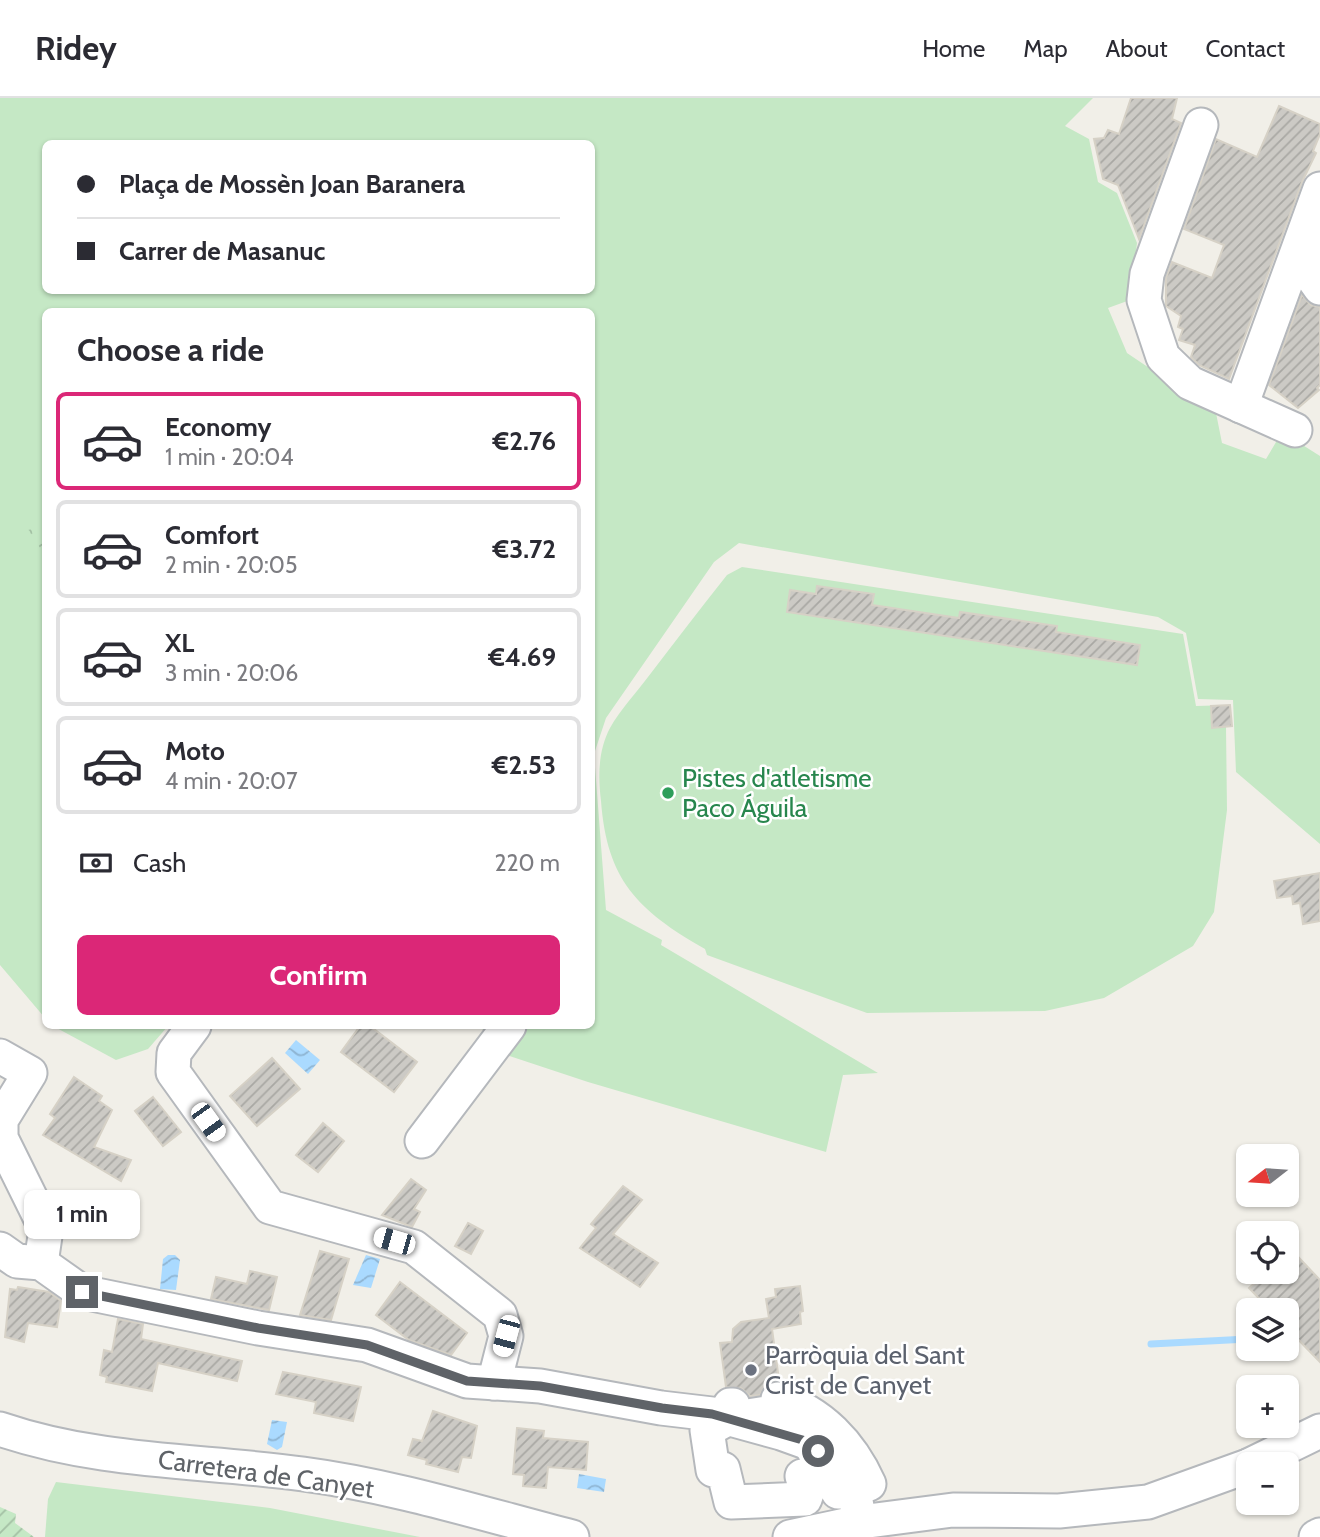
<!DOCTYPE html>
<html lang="en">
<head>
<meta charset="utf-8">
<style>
  body { margin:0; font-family:Cabin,sans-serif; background:#f7f7f7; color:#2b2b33; height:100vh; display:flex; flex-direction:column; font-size:26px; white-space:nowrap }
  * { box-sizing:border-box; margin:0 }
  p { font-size:23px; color:#7c7c81 }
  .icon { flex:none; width:38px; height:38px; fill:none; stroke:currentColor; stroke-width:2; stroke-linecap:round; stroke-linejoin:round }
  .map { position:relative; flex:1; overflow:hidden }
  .details { position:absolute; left:42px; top:210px; width:553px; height:721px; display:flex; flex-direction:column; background:#fff; border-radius:10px; box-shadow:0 2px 5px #0004 }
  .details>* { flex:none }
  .top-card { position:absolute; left:42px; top:42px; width:553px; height:154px; border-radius:10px; box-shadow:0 2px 5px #0004; display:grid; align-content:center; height:154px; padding:0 35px; background:#fff }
  .needle { width:46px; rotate:253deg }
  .buttons { position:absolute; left:1236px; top:1046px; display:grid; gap:14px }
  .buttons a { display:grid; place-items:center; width:63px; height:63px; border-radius:10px; background:#fff; box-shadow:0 2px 5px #0004; font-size:35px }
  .end { position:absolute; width:32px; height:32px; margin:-16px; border:9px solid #5f6368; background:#fff; box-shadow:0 0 0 4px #fff }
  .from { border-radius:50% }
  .bubble { position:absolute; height:49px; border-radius:10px; background:#fff; box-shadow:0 2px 5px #0004; font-size:23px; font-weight:800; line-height:49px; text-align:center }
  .car { position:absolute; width:21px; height:42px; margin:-21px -10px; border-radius:9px; box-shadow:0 0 5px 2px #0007; background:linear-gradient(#fff 24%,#345 0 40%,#fff 0 76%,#345 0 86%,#fff 0) }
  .top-card b { display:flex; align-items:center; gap:24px; height:66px; font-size:26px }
  .top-card b+b { border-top:2px solid #e1e1e2 }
  .top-card i { width:18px; height:18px; background:#2b2b33 }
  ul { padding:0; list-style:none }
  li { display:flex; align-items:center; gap:21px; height:98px; margin:0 14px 10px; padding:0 21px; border:4px solid #e1e1e2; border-radius:10px }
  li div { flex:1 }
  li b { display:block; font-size:26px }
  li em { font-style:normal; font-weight:800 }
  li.selected { border-color:#db2777 }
  li>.icon { width:63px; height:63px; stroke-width:1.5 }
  h2 { padding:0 35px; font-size:32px; line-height:84px }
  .pay { display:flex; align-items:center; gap:18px; height:77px; padding:0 35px; font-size:26px }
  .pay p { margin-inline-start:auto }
  .primary-button { display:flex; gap:14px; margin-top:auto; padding:14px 35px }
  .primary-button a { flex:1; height:80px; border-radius:10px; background:#db2777; color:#fff; font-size:28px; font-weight:800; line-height:80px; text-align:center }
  header { display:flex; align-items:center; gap:42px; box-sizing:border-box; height:98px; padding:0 35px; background:#fff; border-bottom:2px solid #e1e1e2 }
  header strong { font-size:33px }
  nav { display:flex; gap:38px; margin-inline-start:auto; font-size:24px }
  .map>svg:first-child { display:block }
  .green { fill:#c5e8c5; fill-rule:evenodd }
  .forest { fill:url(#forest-crowns) }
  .garden { fill:url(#garden-furrows) }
  .water { fill:url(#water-waves) }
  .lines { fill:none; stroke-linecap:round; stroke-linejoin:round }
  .stream { stroke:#aadaff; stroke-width:7 }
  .building { fill:url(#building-hatch); stroke:#d6d1c6; stroke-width:2 }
  .minor-casing { stroke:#b5b8bc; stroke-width:37 }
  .minor { stroke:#fff; stroke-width:33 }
  .route { stroke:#5f6368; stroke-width:9 }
  .leisure-dot { fill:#2e9e5b; stroke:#fff; stroke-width:2.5 }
  .worship-dot { fill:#6b7280; stroke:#fff; stroke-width:2.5 }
  .labels { text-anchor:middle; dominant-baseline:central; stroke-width:5; stroke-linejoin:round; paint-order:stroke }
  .leisure-label { font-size:26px; fill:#27864d; stroke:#fff; text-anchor:start }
  .worship-label { font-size:26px; fill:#5b616d; stroke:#fff; text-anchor:start }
  .street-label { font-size:26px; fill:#5f6368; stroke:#fff }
</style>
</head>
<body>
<header>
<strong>Ridey</strong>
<nav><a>Home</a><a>Map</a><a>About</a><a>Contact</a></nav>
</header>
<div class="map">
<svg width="1320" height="1439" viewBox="0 0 1320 1439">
  <defs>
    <pattern id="forest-crowns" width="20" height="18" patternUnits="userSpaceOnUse" patternTransform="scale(1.75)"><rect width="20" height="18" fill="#c5e8c5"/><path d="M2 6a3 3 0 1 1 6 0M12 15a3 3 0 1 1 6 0" fill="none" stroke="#a3c0a4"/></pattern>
    <pattern id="garden-furrows" width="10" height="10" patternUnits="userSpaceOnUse" patternTransform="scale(1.75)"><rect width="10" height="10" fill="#c5e8c5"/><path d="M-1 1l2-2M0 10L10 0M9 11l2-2" fill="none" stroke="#a3c0a4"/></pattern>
    <pattern id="water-waves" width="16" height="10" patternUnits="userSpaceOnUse" patternTransform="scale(1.75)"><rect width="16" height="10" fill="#aadaff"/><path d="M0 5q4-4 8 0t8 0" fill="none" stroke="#8eb4d2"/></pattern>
    <pattern id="building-hatch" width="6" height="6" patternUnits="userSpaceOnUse" patternTransform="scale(1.75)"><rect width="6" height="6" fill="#cccac5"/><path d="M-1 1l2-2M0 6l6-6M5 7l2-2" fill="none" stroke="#a9a8a4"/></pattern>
  </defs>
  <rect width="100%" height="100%" fill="#f1efe8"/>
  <g class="green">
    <path d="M0,0H1093L1065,28L1089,41L1098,84L1117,95L1137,145L1130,202L1108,210L1127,255L1216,315L1222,345L1266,361L1282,334L1320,358V746L1236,674L1233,602L1198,601L1186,535L1158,519L739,445L714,464L606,620L594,656L606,812L662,842L661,847L878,975L843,977L826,1054L588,984L476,947L486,934L478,928H592V214H46L45,920L0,867ZM46,46H592V192H46Z"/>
    <path d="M742,469L1183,536L1196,608L1230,607L1232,628L1226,629L1227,712L1214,814L1193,848L1104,900L1045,913L867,915L707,857L705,851C637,812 607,782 601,703C598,678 598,653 610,630C620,612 636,595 648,579C674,545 700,511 727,477Z"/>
    <path d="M53,928H168L148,951L116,962Z"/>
    <path d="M56,1384L270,1410L420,1439H45L48,1401Z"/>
  </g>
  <path class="forest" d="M45,428H46L45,457L28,432Z"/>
  <path class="garden" d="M0,1409L16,1416L15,1425L34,1439H0Z"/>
  <g class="water">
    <path d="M296,942L320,962L308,976L285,955Z"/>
    <path d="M168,1157H175L180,1162L176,1192L160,1191L163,1161Z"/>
    <path d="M366,1157L380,1161L371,1190L353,1187Z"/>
    <path d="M272,1322L287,1324L282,1349L277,1352L267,1346Z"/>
    <path d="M579,1376L606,1381L604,1394L577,1390Z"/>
  </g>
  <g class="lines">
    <g class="stream">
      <path d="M1286,1239H1296"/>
      <path d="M1151,1246L1248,1241"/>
    </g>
  </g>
  <g class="building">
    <path d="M1131,0H1177L1172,21L1181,25L1139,141L1118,87L1103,81L1094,41L1104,40L1108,32L1119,36Z"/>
    <path d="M1279,8L1320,26V36L1313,53L1316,55L1302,84L1229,281L1199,267L1191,259L1195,247L1179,242L1183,231L1178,229L1181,218L1166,208V180L1172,164L1212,180L1224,147L1184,131L1216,41L1257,59Z"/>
    <path d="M1302,197L1311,207L1320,209V287L1317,290L1319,292L1298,310L1269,287Z"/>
    <path d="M817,488L874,496L872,507L959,520L960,514L1057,528L1056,534L1140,547L1137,567L787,514L790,492L816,496Z"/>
    <path d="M1230,607L1232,628L1212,630L1211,608Z"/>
    <path d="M1320,775V823L1303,826L1300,805L1293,806L1292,798L1277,800L1274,783Z"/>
    <path d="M360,928H370L417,964L394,994L341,954Z"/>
    <path d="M272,960L300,991L257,1028L230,998Z"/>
    <path d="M74,979L102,998L99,1003L112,1012L94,1049L131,1062L121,1083L43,1037L55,1020L50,1016Z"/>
    <path d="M153,999L181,1034L163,1048L135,1013Z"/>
    <path d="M323,1025L344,1043L318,1074L296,1057Z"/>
    <path d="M411,1081L426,1092L414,1111L420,1114L412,1129L382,1117Z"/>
    <path d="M623,1088L642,1102L613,1136L658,1165L640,1189L580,1150L596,1130L591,1126Z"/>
    <path d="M468,1125L483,1133L471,1156L455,1148Z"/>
    <path d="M1286,1146L1320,1182V1264L1286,1229V1213H1271L1249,1190L1267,1174H1286Z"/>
    <path d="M320,1153L349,1161L331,1222L300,1217Z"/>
    <path d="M250,1173L277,1179L269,1212L211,1201L216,1179L247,1186Z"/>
    <path d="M400,1184L467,1235L451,1257L409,1242L376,1217Z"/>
    <path d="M800,1188L803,1213L800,1214L801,1226L772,1231L779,1282L766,1286L760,1297L750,1298L741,1290L726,1289L720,1245L732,1244L733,1231L741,1224L769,1220L766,1201L776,1199L775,1191Z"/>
    <path d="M18,1189L49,1194L61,1203L57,1229L28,1225L24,1244L5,1239L10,1191L17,1192Z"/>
    <path d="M118,1221L143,1226L141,1241L242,1263L237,1283L158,1265L152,1293L106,1284L107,1279L100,1277L104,1252L112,1254Z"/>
    <path d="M283,1274L361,1289L353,1323L314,1315L316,1304L276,1296Z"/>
    <path d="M433,1313L477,1328L471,1360L462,1359L458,1374L426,1366L427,1362L408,1357L413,1341L422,1343Z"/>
    <path d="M517,1330L544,1333L543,1340L588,1344L586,1372L548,1369L546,1390L523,1388L524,1377L513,1376Z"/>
  </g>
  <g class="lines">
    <defs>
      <g id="minor">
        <path d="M1201,27L1147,176L1144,202L1163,259L1190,285L1295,332"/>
        <path d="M1318,137L1308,173L1320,190"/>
        <path d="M1241,308L1320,91"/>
        <path d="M194,928L174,955L173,974L270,1109L414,1149L500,1217L506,1238L494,1285"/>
        <path d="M0,958L30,975L1,1022V1040L42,1123L45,1138L41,1165"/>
        <path d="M422,1043L509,928"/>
        <path d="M0,1151L17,1163L41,1165L82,1194L258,1230L367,1247L467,1283L540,1288L661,1310L712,1316L781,1335L806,1344L830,1363L855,1398L860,1424"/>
        <path d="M778,1301C821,1314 851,1346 869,1386L838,1394C829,1376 821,1375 802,1378L807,1395L805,1401L731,1404L723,1371L713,1372L707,1332L729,1320L730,1307H733L735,1320L780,1313Z"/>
        <path d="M0,1331C100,1365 200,1362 303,1376C394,1388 483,1416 572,1439"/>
        <path d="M1250,1367L1320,1333"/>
        <path d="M790,1439L860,1424L953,1412L1059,1413L1148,1404L1248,1368"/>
        <path d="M1316,1439L1320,1437"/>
      </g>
    </defs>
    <use href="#minor" class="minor-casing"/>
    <use href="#minor" class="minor"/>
  </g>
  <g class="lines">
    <path class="route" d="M82,1194L258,1230L367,1247L467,1283L540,1288L662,1310L712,1316L806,1343L818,1353"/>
  </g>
  <circle class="leisure-dot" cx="668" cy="695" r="7"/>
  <circle class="worship-dot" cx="751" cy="1272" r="7"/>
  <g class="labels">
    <g class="leisure-label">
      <text x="682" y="680">Pistes d'atletisme<tspan x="682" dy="30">Paco Águila</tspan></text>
    </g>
    <g class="worship-label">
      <text x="765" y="1257">Parròquia del Sant<tspan x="765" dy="30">Crist de Canyet</tspan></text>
    </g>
    <g class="street-label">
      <text transform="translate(266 1376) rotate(8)">Carretera de Canyet</text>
    </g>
  </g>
</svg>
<div class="buttons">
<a><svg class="needle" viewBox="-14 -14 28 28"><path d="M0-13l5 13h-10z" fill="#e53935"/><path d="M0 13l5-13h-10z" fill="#7c7c81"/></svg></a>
<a><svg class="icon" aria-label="locate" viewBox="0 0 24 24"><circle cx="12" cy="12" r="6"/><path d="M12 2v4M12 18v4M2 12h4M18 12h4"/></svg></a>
<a><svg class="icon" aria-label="layers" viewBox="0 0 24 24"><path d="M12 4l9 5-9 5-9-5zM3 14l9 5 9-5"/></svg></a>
<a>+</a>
<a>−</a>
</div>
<i class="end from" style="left:818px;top:1353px"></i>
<i class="end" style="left:82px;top:1194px"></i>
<div class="bubble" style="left:24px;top:1092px;width:116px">1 min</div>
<i class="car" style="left:208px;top:1024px;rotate:144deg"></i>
<i class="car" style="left:394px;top:1143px;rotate:286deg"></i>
<i class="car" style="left:506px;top:1238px;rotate:195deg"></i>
<div class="top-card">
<b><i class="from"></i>Plaça de Mossèn Joan Baranera</b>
<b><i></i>Carrer de Masanuc</b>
</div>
<section class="details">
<h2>Choose a ride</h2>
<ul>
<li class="selected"><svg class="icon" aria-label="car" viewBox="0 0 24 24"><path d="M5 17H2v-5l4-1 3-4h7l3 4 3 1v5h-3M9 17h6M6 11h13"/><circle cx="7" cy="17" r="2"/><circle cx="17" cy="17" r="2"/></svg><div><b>Economy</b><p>1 min · 20:04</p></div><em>€2.76</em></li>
<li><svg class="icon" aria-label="car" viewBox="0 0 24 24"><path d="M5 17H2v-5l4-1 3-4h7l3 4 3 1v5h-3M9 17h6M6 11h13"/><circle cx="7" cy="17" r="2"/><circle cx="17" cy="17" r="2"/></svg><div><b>Comfort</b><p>2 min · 20:05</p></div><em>€3.72</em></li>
<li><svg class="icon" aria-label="car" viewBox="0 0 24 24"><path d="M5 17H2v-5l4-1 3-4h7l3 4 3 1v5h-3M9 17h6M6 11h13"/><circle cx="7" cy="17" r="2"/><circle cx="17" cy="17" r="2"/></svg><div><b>XL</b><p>3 min · 20:06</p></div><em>€4.69</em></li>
<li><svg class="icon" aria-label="car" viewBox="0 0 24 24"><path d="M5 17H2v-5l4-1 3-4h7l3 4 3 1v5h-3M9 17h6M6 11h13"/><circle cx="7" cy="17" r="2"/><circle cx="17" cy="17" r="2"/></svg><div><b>Moto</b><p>4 min · 20:07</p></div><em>€2.53</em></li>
</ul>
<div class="pay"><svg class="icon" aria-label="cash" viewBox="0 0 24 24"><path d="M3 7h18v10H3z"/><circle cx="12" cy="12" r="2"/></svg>Cash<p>220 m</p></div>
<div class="primary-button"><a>Confirm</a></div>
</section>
</div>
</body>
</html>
